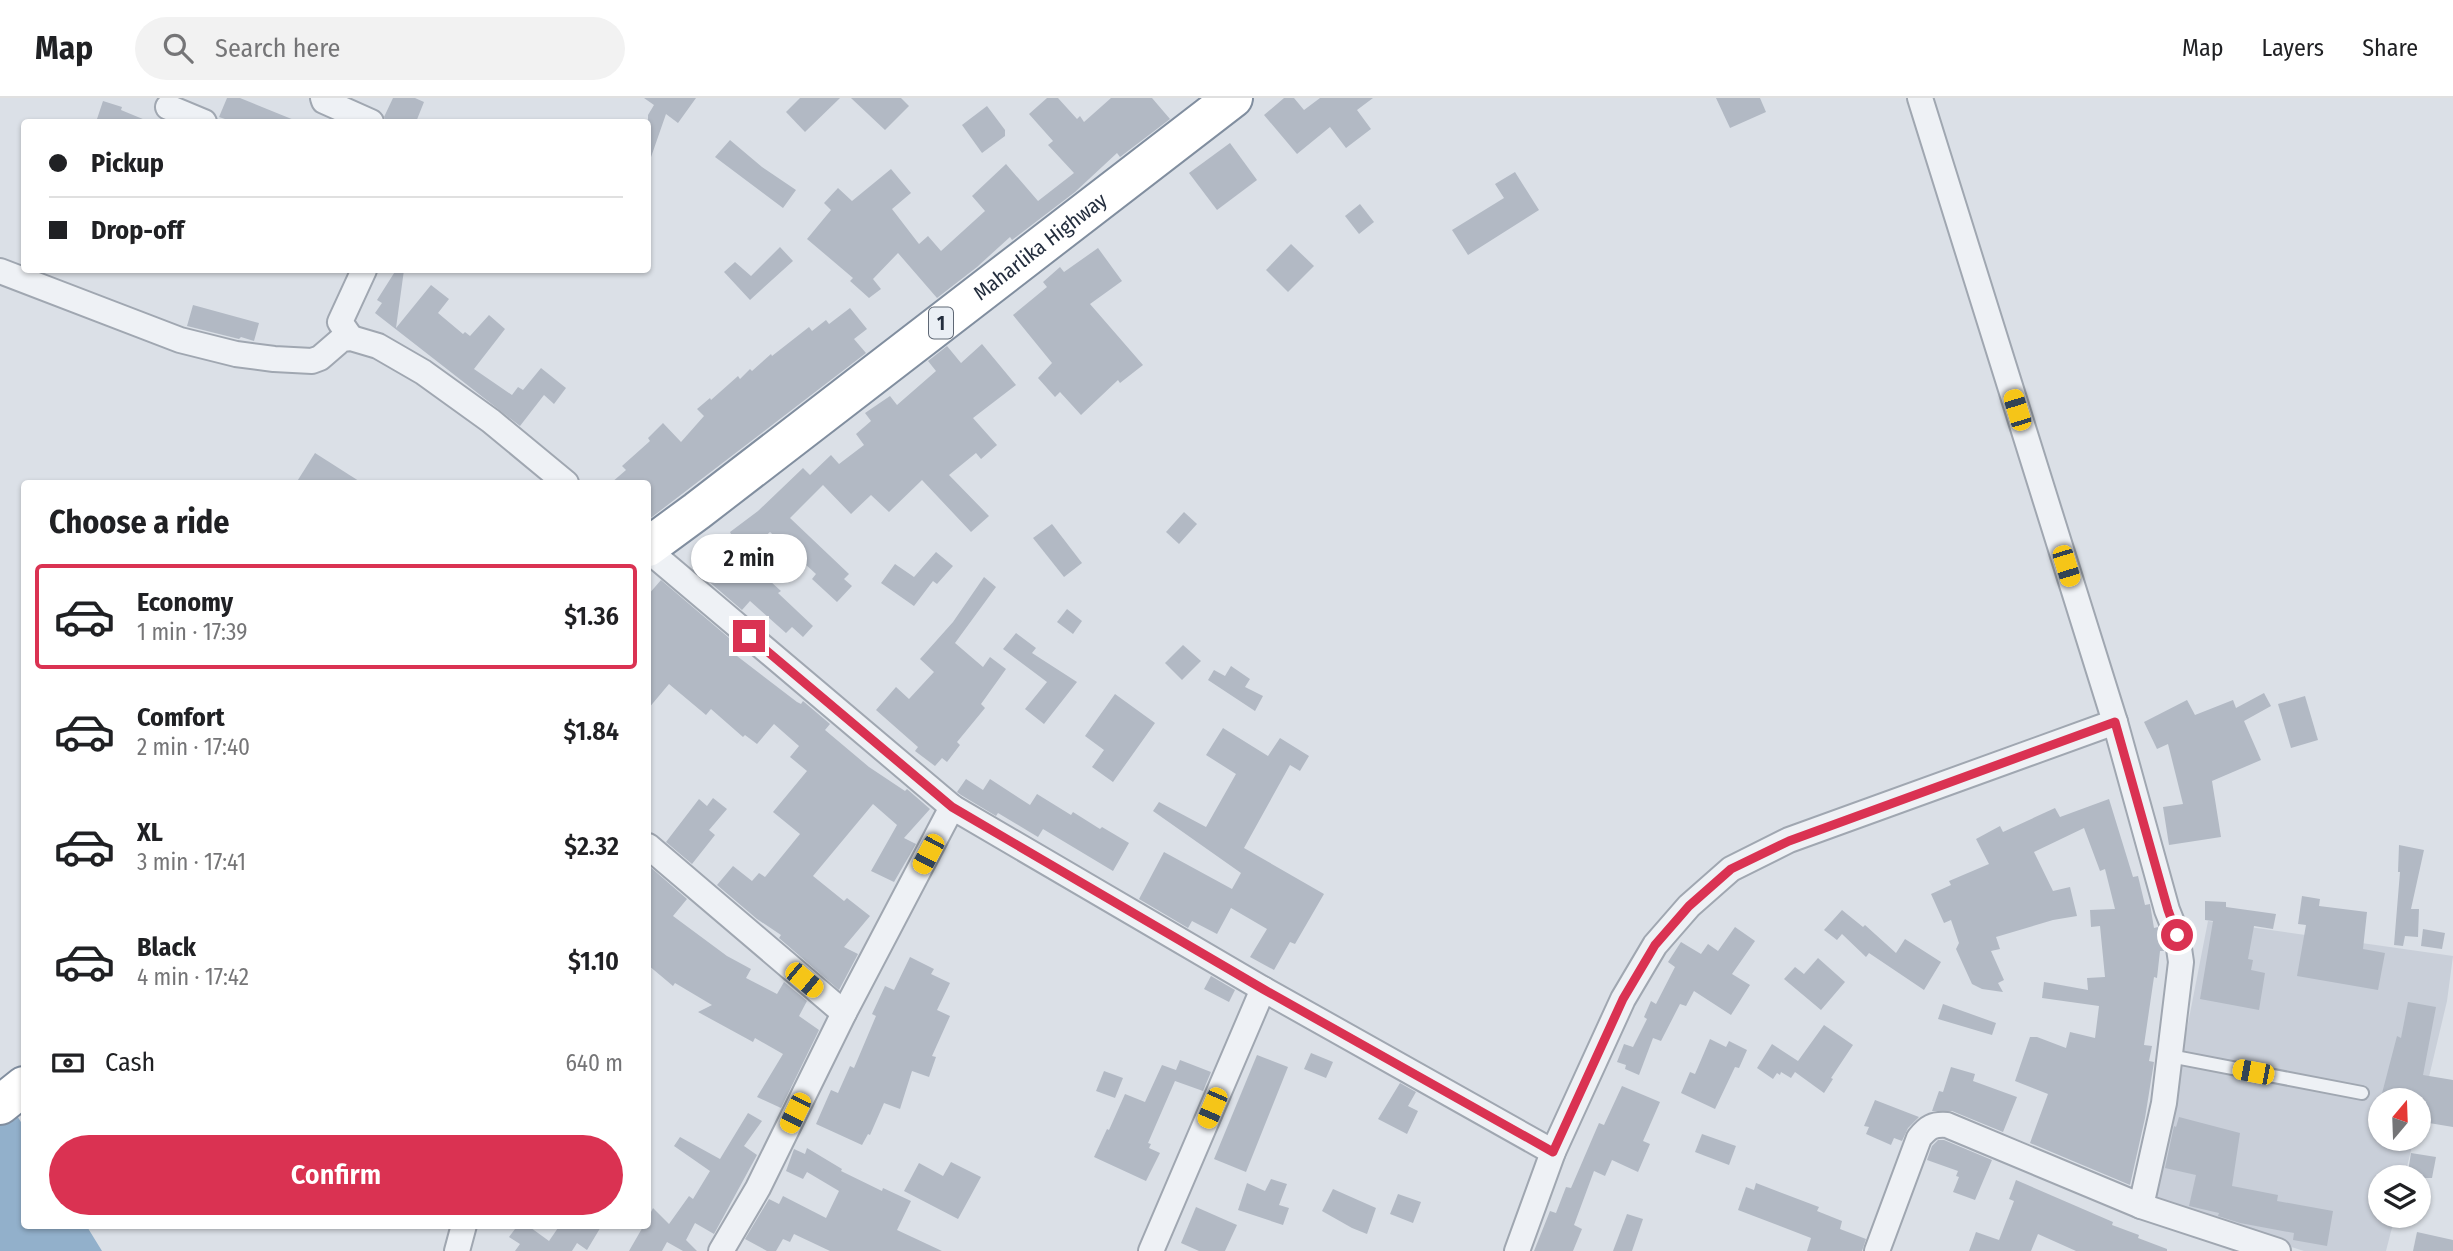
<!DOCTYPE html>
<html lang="en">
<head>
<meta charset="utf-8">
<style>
  body { margin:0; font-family:"Fira Sans Condensed",sans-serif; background:#f2f2f2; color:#202124; height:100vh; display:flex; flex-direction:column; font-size:26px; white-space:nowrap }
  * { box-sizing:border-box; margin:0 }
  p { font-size:23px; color:#757577 }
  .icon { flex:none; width:38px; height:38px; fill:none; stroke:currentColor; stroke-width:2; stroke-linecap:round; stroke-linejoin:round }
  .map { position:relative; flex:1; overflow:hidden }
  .panel { position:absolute; left:21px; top:382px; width:630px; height:749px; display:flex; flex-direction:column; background:#fff; border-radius:7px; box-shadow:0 2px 5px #0004 }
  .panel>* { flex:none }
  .banner { position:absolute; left:21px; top:21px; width:630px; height:154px; border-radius:7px; box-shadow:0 2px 5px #0004; display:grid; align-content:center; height:154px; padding:0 28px; background:#fff }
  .needle { width:46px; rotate:19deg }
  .tools { position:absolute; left:2368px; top:990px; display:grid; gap:14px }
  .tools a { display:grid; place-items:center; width:63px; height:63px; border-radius:50%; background:#fff; box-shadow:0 2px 5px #0004; font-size:35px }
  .end { position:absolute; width:32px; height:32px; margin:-16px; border:9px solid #da3252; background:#fff; box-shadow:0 0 0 4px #fff }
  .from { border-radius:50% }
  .bubble { position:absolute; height:49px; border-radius:24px; background:#fff; box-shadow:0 2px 5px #0004; font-size:23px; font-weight:600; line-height:49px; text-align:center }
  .car { position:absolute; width:21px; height:42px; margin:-21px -10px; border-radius:9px; box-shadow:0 0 5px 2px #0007; background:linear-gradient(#f5c518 24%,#345 0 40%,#f5c518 0 76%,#345 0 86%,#f5c518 0) }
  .banner b { display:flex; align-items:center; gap:24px; height:66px; font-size:26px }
  .banner b+b { border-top:2px solid #e0e0e0 }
  .banner i { width:18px; height:18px; background:#202124 }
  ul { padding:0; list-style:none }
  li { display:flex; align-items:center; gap:21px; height:105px; margin:0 14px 10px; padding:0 14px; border:4px solid transparent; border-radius:7px }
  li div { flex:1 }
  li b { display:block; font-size:26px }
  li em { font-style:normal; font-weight:600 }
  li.active { border-color:#da3252 }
  li>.icon { width:63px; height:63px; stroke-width:1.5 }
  h2 { padding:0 28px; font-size:32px; line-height:84px }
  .pay { display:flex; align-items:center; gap:18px; height:77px; padding:0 28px; font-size:26px }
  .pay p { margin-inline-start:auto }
  .primary-button { display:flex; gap:14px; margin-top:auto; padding:14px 28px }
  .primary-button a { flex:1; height:80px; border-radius:42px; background:#da3252; color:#fff; font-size:28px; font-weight:600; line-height:80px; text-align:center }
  header { display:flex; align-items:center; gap:42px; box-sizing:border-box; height:98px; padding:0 35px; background:#fff; border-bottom:2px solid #e0e0e0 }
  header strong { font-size:33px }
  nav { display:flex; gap:38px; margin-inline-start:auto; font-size:24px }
  .search { width:490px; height:63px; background:#f2f2f2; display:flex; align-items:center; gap:18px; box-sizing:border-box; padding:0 24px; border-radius:38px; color:#757577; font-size:26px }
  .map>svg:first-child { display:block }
  .built { fill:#c9cfd9 }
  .water { fill:#92b0cb }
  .building { fill:#b2b9c4 }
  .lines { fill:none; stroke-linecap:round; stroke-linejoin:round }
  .lane-casing { stroke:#a0a7b1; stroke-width:16 }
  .street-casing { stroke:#a0a7b1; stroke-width:28 }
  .highway-casing { stroke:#818e9f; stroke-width:42 }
  .lane { stroke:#eef1f5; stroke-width:12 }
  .street { stroke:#eef1f5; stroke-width:24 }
  .highway { stroke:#fff; stroke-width:38 }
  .route { stroke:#da3252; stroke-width:9 }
  .labels { text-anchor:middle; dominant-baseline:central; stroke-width:6; stroke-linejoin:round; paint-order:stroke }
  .shield { fill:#eaeff5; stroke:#5f6875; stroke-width:2 }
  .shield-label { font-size:19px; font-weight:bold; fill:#242e3e }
  .street-label { font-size:21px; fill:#242e3e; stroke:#eaeff5 }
</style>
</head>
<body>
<header>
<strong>Map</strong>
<div class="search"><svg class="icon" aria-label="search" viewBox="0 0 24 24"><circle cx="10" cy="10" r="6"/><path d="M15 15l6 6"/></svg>Search here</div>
<nav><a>Map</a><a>Layers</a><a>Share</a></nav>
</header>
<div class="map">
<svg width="2453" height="1153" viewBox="0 0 2453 1153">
  <rect width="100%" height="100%" fill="#dbe0e7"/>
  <path class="built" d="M2208,823L2453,858L2447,903L2419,1021L2418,1003H2380V1041H2414L2404,1080H2380V1118H2395L2386,1153H2304L2153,1105Z"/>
  <path class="water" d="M0,990L24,1029V1127H86L102,1153H0Z"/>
  <g class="building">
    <path d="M227,0H240L299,24H234L219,19Z"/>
    <path d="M393,0H415L424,4L416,24H392L386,22L384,19Z"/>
    <path d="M644,0H696L678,25L666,16L650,62H648V17L654,7Z"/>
    <path d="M800,0H840L805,34L786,14Z"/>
    <path d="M851,0H901L909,8L885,32Z"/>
    <path d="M1047,0H1058L1077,21L1080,18L1084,24L1111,0H1152L1170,21L1120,59L1117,55L1075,94L1012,142L1010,139L977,169L937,200L898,155L873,181L881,191L869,200L850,183L853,180L807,141L831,112L824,105L838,90L852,103L891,71L911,95L892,111L919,146L928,138L941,153L985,113L972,98L1006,66L1038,103L1074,75L1048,47L1053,43L1029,16Z"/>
    <path d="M1284,0H1294L1304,12L1320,0H1373L1357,12L1371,31L1346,50L1330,29L1297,56L1264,17Z"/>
    <path d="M1716,0H1760L1766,14L1730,30Z"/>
    <path d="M103,3L122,9L121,12L150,24H96Z"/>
    <path d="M987,8L1005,32V38L982,55L962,27Z"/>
    <path d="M730,42L762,69L796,92L783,110L715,59Z"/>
    <path d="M1230,45L1257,82L1217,112L1189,75Z"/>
    <path d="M1515,74L1539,112L1468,157L1452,132L1504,100L1495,86Z"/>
    <path d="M1360,106L1374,124L1359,136L1345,118Z"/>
    <path d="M1291,146L1314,168L1288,194L1266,172Z"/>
    <path d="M780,149L793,163L750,202L724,174L735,164L751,178Z"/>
    <path d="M1098,150L1122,183L1090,206L1143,267L1120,285L1118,282L1081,317L1060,294L1055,299L1038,280L1052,265L1013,217L1047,189L1043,184L1060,169L1064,174Z"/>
    <path d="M396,172H404L396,230L431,187L449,201L438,215L463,236L465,234L470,238L489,217L505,231L474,271L512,297L518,289L523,292L541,270L566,290L554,306L544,297L520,328L375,215L382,205L377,202Z"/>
    <path d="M193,207L259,225L254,243L241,239L239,241L187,228Z"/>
    <path d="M850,210L867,231L854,241L866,255L648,422V385H611L626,372L622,368L650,343L648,340L663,325L681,344L704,318L697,311L710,300L711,302L738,278L740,281L750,271L752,273L771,256L772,258L809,229L812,233L826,222L829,226Z"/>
    <path d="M982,246L1016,287L973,320L997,347L981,361L976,355L949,377L989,418L971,434L922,382L889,414L871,397L851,416L823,387L790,420L849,476L844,481L852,488L837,504L812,481L816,476L770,434L746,455L751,460L748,463L781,493L778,495L813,528L803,539L792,529L786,535L750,503L742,512L692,469L706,454L708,456L731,436L730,434L758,413L803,370L810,377L831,357L839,366L864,347L856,336L871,323L865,315L890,298L897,307L936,273L928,263L942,252L947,248L961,265Z"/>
    <path d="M315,355L362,385H296Z"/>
    <path d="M1184,414L1197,426L1179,446L1166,434Z"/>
    <path d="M1052,426L1082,465L1064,479L1033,440Z"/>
    <path d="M936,454L953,468L937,486L933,483L914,508L881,485L895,466L914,479Z"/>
    <path d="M984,479L996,489L955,545L983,569L990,559L1006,571L981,606L985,610L957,644L960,647L947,664L942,660L935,668L915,653L918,649L876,612L896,589L909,601L934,574L920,561L953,524Z"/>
    <path d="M661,482L742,551L737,558L797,604L801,606L803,603L830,626L825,632L869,669L905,693L907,691L930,711L904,740L916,746L894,784L871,773L897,727L873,706L813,778L844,803L847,800L870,818L844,849L858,856L839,892L779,840L781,837L757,821L717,787L733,768L752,783L759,775L765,779L800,736L773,714L807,673L790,659L799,648L774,626L757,646L745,637L743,639L711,611L706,617L669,586L648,611V497Z"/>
    <path d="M1067,511L1082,523L1073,536L1057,524Z"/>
    <path d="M1016,535L1036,550L1032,555L1077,584L1044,626L1025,611L1047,584L1003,551Z"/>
    <path d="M1183,547L1201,563L1182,582L1165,565Z"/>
    <path d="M1231,568L1250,581L1245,589L1263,598L1255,613L1208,582L1214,572L1225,578Z"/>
    <path d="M2264,595L2271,608L2244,623L2261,662L2212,683L2221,739L2169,747L2163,709L2183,706L2168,646L2157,651L2144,624L2187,602L2195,617L2233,602L2236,610Z"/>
    <path d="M1115,596L1155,625L1113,684L1092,669L1104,652L1085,638Z"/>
    <path d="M2305,598L2318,642L2291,650L2278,606Z"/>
    <path d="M1223,630L1268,658L1280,640L1309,658L1300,673L1290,667L1244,750L1324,796L1295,846L1290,844L1274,872L1250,859L1267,831L1231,810L1217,836L1192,823L1188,830L1139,801L1164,754L1232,791L1241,775L1153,713L1159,704L1206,729L1236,676L1206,657Z"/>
    <path d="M966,681L983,692L990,681L1030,707L1037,696L1071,717L1073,714L1100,731L1102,729L1129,745L1113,773L1043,731L1038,739L998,715L996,718L961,697L957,694Z"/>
    <path d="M713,700L727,711L709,732L715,737L692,766L666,744L699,701L707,708Z"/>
    <path d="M2109,701L2133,779L2138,778L2145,807L2150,806L2154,830L2158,829L2164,853H2160L2157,880L2154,879L2144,947L2152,948L2149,963L2154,964L2145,1020L2130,1087L2030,1045L2048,996L2015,983L2030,939H2037L2066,950L2070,934L2095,940L2099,908L2042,900L2044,884L2088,892L2087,880L2105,879L2100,828L2091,829L2090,812L2115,811L2105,771L2100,773L2084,730L2034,754L2053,793L2070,789L2077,818L2053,822L1996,839L2000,851L1991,853L2004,882L1998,885L2003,894L1982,891L1972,886L1956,851L1959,845L1951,822L1944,825L1931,796L1951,787L1949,783L1989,766L1976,741L2000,728L2003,734L2055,710L2060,719Z"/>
    <path d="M2399,747L2424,752L2411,811H2419L2418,839L2405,838L2403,848L2394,847L2400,774H2398Z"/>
    <path d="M648,767L687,801L673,818L727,858L751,871L746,880L777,896L784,884L807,903L799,918L819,932L781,1010L757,999L783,956L755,940L753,944L698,914L712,907L675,885L673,888L648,867Z"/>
    <path d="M2302,798L2320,801L2319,808L2367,814L2363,851L2385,855L2378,892L2297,878L2306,827L2298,826Z"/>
    <path d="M2205,803L2226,804V809L2276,816L2273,831L2254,828L2248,861L2253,862L2251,872L2265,875L2259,912L2200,901L2213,823L2205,822Z"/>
    <path d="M1842,812L1863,829L1865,827L1896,855L1905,841L1941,864L1924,892L1869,855L1866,859L1842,836L1837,842L1824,832Z"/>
    <path d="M1735,829L1755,843L1732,876L1750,887L1731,917L1694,893L1686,908L1680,906L1661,943L1653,940L1639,977L1625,971L1626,967L1617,964L1624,946L1633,949L1647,921L1644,919L1651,903L1656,906L1675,869L1668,864L1681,844L1701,856L1708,846L1718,853Z"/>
    <path d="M2423,831L2445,835L2442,851L2421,848Z"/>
    <path d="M910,859L934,871L931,876L950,885L937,912L950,918L932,958L936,959L929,979L912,973L900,1011L884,1005L870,1037L868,1036L862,1047L816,1026L831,992L838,995L850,968L854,970L876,918L872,916L885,888L894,892Z"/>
    <path d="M1818,860L1845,884L1821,912L1784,881L1795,869L1804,876Z"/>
    <path d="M1211,878L1235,892L1229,904L1204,891Z"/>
    <path d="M2408,904L2436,909L2423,977L2453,982V1029L2423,1024L2426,1003H2380L2397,938L2401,940Z"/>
    <path d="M1943,906L1996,925L1992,937L1938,921Z"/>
    <path d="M1824,927L1853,947L1831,980L1833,981L1824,995L1795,974L1791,980L1781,974L1780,977L1777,975L1773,981L1757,970L1772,946L1798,963Z"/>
    <path d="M1710,941L1726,949L1729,943L1747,952L1739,970L1735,969L1715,1011L1681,995L1690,974L1695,976Z"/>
    <path d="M1311,955L1333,964L1326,980L1304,971Z"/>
    <path d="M1257,957L1288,969L1246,1074L1214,1061Z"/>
    <path d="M1180,962L1211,974L1203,993L1175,983L1148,1045L1151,1046L1149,1050L1160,1055L1146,1083L1094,1059L1107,1031L1109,1032L1125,996L1145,1004L1162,967L1176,972Z"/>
    <path d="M1951,969L1975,976L1973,983L2017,999L2003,1034L1952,1013H1932L1939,993L1943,994Z"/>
    <path d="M1104,973L1123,980L1115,1000L1096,993Z"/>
    <path d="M1400,985L1416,994L1408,1008L1418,1013L1407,1036L1378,1021Z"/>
    <path d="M1622,988L1660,1004L1643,1043L1650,1046L1638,1074L1612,1062L1605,1078L1594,1073L1574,1127L1582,1131L1573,1153H1534L1550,1113L1556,1115L1566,1089L1571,1090L1599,1025L1604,1027Z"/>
    <path d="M1875,1002L1919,1019L1908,1030L1902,1043L1894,1040L1891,1047L1866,1036L1869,1029L1864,1028Z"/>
    <path d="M748,1015L762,1023L744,1048L757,1057L714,1136L695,1125L686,1142L697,1153H683L667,1144L662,1153H629L644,1127H648V1120L653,1110L669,1126L689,1098L693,1101L710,1073L674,1048L680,1039L720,1061Z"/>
    <path d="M2179,1019L2240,1035L2232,1088L2278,1097L2277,1103L2333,1113L2327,1148L2293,1142L2294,1135L2240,1125L2218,1118L2219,1115L2189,1108L2196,1077L2165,1070L2174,1028L2176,1029Z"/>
    <path d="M1702,1036L1736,1048L1729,1067L1695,1054Z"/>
    <path d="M1938,1042H1944L1992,1062L1975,1102L1953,1094L1959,1079L1956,1078L1958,1073L1927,1062L1932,1048Z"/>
    <path d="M807,1050L842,1071L841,1073L882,1093L883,1090L911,1103L897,1132L942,1153H830L794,1136L790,1144L783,1141L776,1153H767L745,1141L769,1101L779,1106L783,1098L826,1120L839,1093L807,1074L803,1081L786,1073L794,1051L805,1056Z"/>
    <path d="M2411,1055L2436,1059L2432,1080H2407Z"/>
    <path d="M951,1064L981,1079L958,1121L904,1093L919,1065L943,1078Z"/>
    <path d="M1271,1081L1287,1086L1279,1107L1289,1110L1283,1127L1238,1112L1247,1085L1265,1093Z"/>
    <path d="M2016,1082L2113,1124L2112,1127L2139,1137L2138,1140L2167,1151V1153H2076L2038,1136L2031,1153H1969L1976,1134L1999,1142L2014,1103L2009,1101Z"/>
    <path d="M1756,1085L1819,1109L1817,1113L1842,1123L1840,1131L1866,1141L1862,1153H1807L1811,1140L1738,1112L1746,1089L1754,1092Z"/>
    <path d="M1333,1091L1376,1110L1367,1136L1352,1130L1322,1113Z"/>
    <path d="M1398,1096L1421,1104L1413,1125L1390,1116Z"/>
    <path d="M1196,1109L1237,1127L1225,1153H1199L1181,1145Z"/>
    <path d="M1627,1116L1643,1121L1632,1153H1613Z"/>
    <path d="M518,1127H527L549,1143L560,1127H602L587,1152L577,1145L572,1153H515L520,1146L509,1139Z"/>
    <path d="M2417,1134L2453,1142V1153H2413Z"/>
  </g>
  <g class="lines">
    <defs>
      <path id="lane" d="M2170,958L2362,995"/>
      <g id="street">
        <path d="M323,0L324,3L371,24"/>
        <path d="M1920,0L2115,624L2167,812L2177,837L2181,864L2164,1005L2141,1108"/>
        <path d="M168,9L204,24"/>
        <path d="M0,173L180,242L236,256L274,261L312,263L320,260L342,241L351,240L378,248L423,274L491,323L566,385"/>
        <path d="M351,240L340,224L364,172"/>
        <path d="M648,452L952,709L1263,891L1553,1054"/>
        <path d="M648,748L844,915"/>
        <path d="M457,1153L464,1127"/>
        <path d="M721,1153L758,1090L844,915L952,709"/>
        <path d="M1151,1153L1263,891"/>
        <path d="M1517,1153L1553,1054L1623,901L1655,847L1689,808L1731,771L1789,742L2115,624"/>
        <path d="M1877,1153L1919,1040C1928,1029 1933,1026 1947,1027L2141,1108L2278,1153"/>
      </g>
      <g id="highway">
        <path id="s1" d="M648,449L697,413L1233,0"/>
        <path d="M0,1007L24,988"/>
      </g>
    </defs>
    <use href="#lane" class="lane-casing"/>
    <use href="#street" class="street-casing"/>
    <use href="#highway" class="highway-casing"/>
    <use href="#lane" class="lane"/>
    <use href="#street" class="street"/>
    <use href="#highway" class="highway"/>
  </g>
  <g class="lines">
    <path class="route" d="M749,538L952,709L1263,891L1553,1054L1623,901L1655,847L1689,808L1731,771L1789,743L2115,624L2168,812L2177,837"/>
  </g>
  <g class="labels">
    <rect class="shield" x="929" y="209.5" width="24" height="31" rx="5"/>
    <g class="shield-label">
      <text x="941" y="225">1</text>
    </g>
    <g class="street-label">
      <text stroke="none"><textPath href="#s1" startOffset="494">Maharlika Highway</textPath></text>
    </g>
  </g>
</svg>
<div class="tools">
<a><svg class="needle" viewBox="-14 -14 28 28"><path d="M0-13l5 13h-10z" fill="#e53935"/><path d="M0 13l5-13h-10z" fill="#757577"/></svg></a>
<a><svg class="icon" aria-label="layers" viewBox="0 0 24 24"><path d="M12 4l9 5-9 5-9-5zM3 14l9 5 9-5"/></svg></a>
</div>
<i class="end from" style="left:2177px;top:837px"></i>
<i class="end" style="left:749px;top:538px"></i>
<div class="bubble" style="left:691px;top:436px;width:116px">2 min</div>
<i class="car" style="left:2017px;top:312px;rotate:343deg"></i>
<i class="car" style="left:2066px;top:468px;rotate:163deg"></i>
<i class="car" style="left:928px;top:756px;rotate:208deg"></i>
<i class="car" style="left:804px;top:882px;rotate:130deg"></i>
<i class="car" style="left:2253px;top:974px;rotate:281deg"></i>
<i class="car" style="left:1212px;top:1010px;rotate:203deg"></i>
<i class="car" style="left:795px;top:1015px;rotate:206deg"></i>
<div class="banner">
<b><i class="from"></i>Pickup</b>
<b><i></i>Drop-off</b>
</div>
<section class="panel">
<h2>Choose a ride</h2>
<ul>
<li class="active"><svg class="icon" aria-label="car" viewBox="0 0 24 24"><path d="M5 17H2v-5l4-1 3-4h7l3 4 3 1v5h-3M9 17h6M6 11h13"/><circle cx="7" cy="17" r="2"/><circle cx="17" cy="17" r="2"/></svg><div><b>Economy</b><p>1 min · 17:39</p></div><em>$1.36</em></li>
<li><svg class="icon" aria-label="car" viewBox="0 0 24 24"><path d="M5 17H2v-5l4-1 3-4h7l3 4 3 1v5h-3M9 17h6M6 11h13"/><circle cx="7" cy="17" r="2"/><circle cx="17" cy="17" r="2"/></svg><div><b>Comfort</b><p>2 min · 17:40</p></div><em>$1.84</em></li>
<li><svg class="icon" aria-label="car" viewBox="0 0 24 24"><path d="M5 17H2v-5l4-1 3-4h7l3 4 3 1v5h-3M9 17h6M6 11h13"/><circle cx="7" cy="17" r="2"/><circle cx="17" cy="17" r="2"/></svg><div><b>XL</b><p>3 min · 17:41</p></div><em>$2.32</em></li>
<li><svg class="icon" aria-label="car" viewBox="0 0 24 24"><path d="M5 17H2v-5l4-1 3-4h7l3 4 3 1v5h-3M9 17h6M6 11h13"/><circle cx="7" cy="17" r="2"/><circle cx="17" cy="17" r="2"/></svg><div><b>Black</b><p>4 min · 17:42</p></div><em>$1.10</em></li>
</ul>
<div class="pay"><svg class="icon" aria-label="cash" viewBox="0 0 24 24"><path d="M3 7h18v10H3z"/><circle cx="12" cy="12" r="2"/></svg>Cash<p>640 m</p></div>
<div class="primary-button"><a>Confirm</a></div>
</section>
</div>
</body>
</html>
